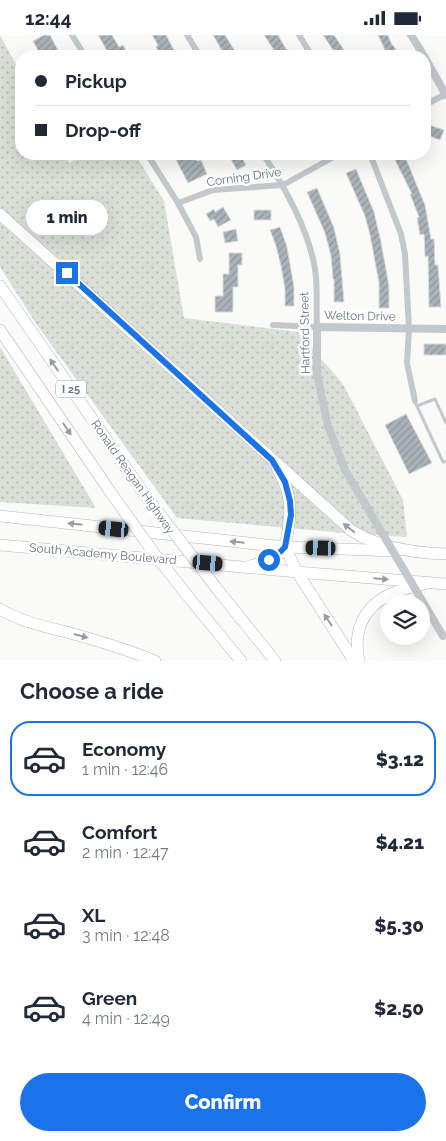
<!DOCTYPE html>
<html lang="en">
<head>
<meta charset="utf-8">
<style>
  body { margin:0; font-family:Raleway,sans-serif; background:#f2f2f3; color:#1f2937; height:100vh; display:flex; flex-direction:column; font-size:19px; white-space:nowrap }
  * { box-sizing:border-box; margin:0 }
  p { font-size:16px; color:#747a83 }
  .icon { flex:none; width:28px; height:28px; fill:none; stroke:currentColor; stroke-width:2; stroke-linecap:round; stroke-linejoin:round }
  .map { position:relative; height:626px; overflow:hidden }
  .drawer { display:flex; flex-direction:column; background:#fff; flex:1 }
  .drawer>* { flex:none }
  .hud { position:absolute; left:15px; top:15px; width:416px; height:110px; border-radius:20px; box-shadow:0 5px 20px #0002; display:grid; align-content:center; height:110px; padding:0 20px; background:#fff }
  .tools { position:absolute; left:380px; top:560px; display:grid; gap:10px }
  .tools a { display:grid; place-items:center; width:50px; height:50px; border-radius:50%; background:#fff; box-shadow:0 5px 20px #0002; font-size:25px }
  .end { position:absolute; width:22px; height:22px; margin:-11px; border:6px solid #1a73e8; background:#fff; box-shadow:0 0 0 2px #fff }
  .from { border-radius:50% }
  .bubble { position:absolute; height:35px; border-radius:18px; background:#fff; box-shadow:0 5px 20px #0002; font-size:16px; font-weight:800; line-height:35px; text-align:center }
  .car { position:absolute; width:15px; height:30px; margin:-15px -8px; border-radius:6px; box-shadow:0 0 4px 1px #0007; background:linear-gradient(#222 24%,#8ab4d8 0 40%,#222 0 76%,#8ab4d8 0 86%,#222 0) }
  .hud b { display:flex; align-items:center; gap:18px; height:48px; font-size:19px }
  .hud b+b { border-top:1px solid #e0e1e3 }
  .hud i { width:12px; height:12px; background:#1f2937 }
  ul { padding:0; list-style:none }
  li { display:flex; align-items:center; gap:15px; height:75px; margin:0 10px 8px; padding:0 10px; border:2px solid transparent; border-radius:20px }
  li div { flex:1 }
  li b { display:block; font-size:19px }
  li em { font-style:normal; font-weight:800 }
  li.active { border-color:#1a73e8 }
  li>.icon { width:45px; height:45px; stroke-width:1.5 }
  h2 { padding:0 20px; font-size:22px; line-height:60px }
  .action { display:flex; gap:10px; margin-top:auto; padding:10px 20px }
  .action a { flex:1; height:58px; border-radius:30px; background:#1a73e8; color:#fff; font-size:20px; font-weight:800; line-height:58px; text-align:center }
  .status { display:flex; justify-content:space-between; align-items:center; height:35px; padding:0 25px; background:#fff; direction:ltr }
  .status svg { height:14px; fill:currentColor }
  .map>svg:first-child { display:block }
  .grass { fill:url(#grass-dots) }
  .building { fill:url(#building-hatch); stroke:#dcdcda }
  .lines { fill:none; stroke-linecap:round; stroke-linejoin:round }
  .trunk-casing { stroke:#b4b9bd; stroke-width:12 }
  .motorway-casing { stroke:#b4b9bd; stroke-width:12 }
  .service { stroke:#c3c8cc; stroke-width:3 }
  .minor { stroke:#c3c8cc; stroke-width:6 }
  .tertiary { stroke:#c3c8cc; stroke-width:8 }
  .trunk { stroke:#fff; stroke-width:11 }
  .motorway { stroke:#fff; stroke-width:11 }
  .motorway-bridge-casing { stroke:#b4b9bd; stroke-width:12; stroke-linecap:butt }
  .tertiary-bridge { stroke:#c3c8cc; stroke-width:8 }
  .motorway-bridge { stroke:#fff; stroke-width:11 }
  .oneway { fill:#939fa8 }
  .route { stroke:#1a73e8; stroke-width:6 }
  .labels { text-anchor:middle; dominant-baseline:central; stroke-width:5; stroke-linejoin:round; paint-order:stroke }
  .shield { fill:#fff; stroke:#939fa8; stroke-width:1 }
  .shield-label { font-size:11px; font-weight:bold; fill:#657683 }
  .street-label { font-size:12px; fill:#657683; stroke:#fff }
</style>
</head>
<body>
<div class="status"><b>12:44</b><svg viewBox="0 0 49 12"><path d="M0 12V9h3v3zM5 12V6h3v6zM10 12V3h3v9zM15 12V0h3v12zM26 1h20v11H26zM47 4h2v5h-2z"/></svg></div>
<div class="map">
<svg width="446" height="626" viewBox="0 0 446 626">
  <defs>
    <pattern id="grass-dots" width="8" height="8" patternUnits="userSpaceOnUse" patternTransform="scale(1.25)"><rect width="8" height="8" fill="#dadfd7"/><path d="M2 2h.1M6 6h.1" fill="none" stroke="#b4b9b4" stroke-width="1.8" stroke-linecap="round"/></pattern>
    <pattern id="building-hatch" width="6" height="6" patternUnits="userSpaceOnUse" patternTransform="scale(1.25)"><rect width="6" height="6" fill="#aab3b9"/><path d="M-1 1l2-2M0 6l6-6M5 7l2-2" fill="none" stroke="#8e969c"/></pattern>
  </defs>
  <rect width="100%" height="100%" fill="#fafaf8"/>
  <g class="grass">
    <path d="M0,0L21,39V119H64L69,128L86,119H135L164,166L184,283L298,297L343,349L403,465L407,502L344,498L177,483L37,290L0,232Z"/>
    <path d="M0,312L96,473L0,467Z"/>
  </g>
  <g class="building">
    <path d="M44,0H50L61,21H41L33,6Z"/>
    <path d="M98,0H112L119,12L123,10L129,21H110Z"/>
    <path d="M152,0H166L177,21H162L156,12L158,10Z"/>
    <path d="M213,0H225L238,21H225Z"/>
    <path d="M264,0H278L290,21H278Z"/>
    <path d="M323,0H334L348,21H337Z"/>
    <path d="M378,0H388L392,10H393L400,21H388Z"/>
    <path d="M429,90L444,95L440,105L426,100Z"/>
    <path d="M183,119H193L197,126L201,125L207,139L188,148L175,123Z"/>
    <path d="M233,119H240L246,130L237,135L229,121Z"/>
    <path d="M392,119H404L425,170L431,204H434L435,230H438L441,272H429L428,221L425,222L424,199L420,200L417,183L419,182L410,159H412Z"/>
    <path d="M356,134L374,177L381,207L389,251V273H379V248L370,200L365,181L346,138Z"/>
    <path d="M317,153L334,193L340,219L344,267H334V244H333L331,221L325,198L307,157Z"/>
    <path d="M223,172L231,185L218,192L214,184L210,186L206,179L214,174L215,177Z"/>
    <rect x="254" y="175" width="17" height="10"/>
    <path d="M280,192L287,212L290,229L294,252V271H285V254L281,231L276,211L270,195Z"/>
    <path d="M236,194L238,206L225,208L223,197Z"/>
    <path d="M229,218H242V230H238V252H233V277H215V261H223V239H229Z"/>
    <rect x="424" y="309" width="22" height="11"/>
    <path d="M406,379L432,428L409,439L385,390Z"/>
  </g>
  <g class="lines">
    <defs>
      <g id="trunk">
        <path d="M0,481L285,512L397,516"/>
        <path d="M0,510L297,537L446,549"/>
      </g>
      <g id="motorway">
        <path d="M0,179L352,496C380,513 414,518 446,519"/>
        <path d="M0,251L142,456"/>
        <path d="M0,295L109,455"/>
        <path d="M285,512L297,537L354,626"/>
        <path d="M246,532C257,529 269,527 278,520C286,513 286,506 288,496C292,471 290,455 277,433"/>
        <path d="M186,559L241,626"/>
        <path d="M221,559L275,626"/>
        <path d="M0,574C21,587 47,592 70,598C99,606 127,614 155,626"/>
        <path d="M359,626C353,598 362,573 389,560C400,554 415,552 427,548"/>
      </g>
    </defs>
    <use href="#trunk" class="trunk-casing"/>
    <use href="#motorway" class="motorway-casing"/>
    <g class="service">
      <path d="M415,367L443,427L446,426"/>
      <path d="M417,371L435,364L446,388"/>
    </g>
    <g class="minor">
      <path d="M72,0L85,21"/>
      <path d="M187,0L200,21"/>
      <path d="M299,0L312,21"/>
      <path d="M425,70L446,59"/>
      <path d="M147,119L178,168"/>
      <path d="M263,119C285,153 308,193 315,234C318,252 316,273 317,292L273,290"/>
      <path d="M370,119L401,199L405,219L409,294L407,328L415,366"/>
      <path d="M200,224L196,202L178,168L213,155L283,150L339,119"/>
    </g>
    <g class="tertiary">
      <path d="M411,0L424,21"/>
      <path d="M425,23L446,60"/>
      <path d="M345,435L328,391L317,339V292L446,294"/>
    </g>
    <use href="#trunk" class="trunk"/>
    <use href="#motorway" class="motorway"/>
    <defs>
      <g id="motorway-bridge">
        <path d="M109,455L156,521L186,559"/>
        <path d="M142,456L221,559"/>
      </g>
    </defs>
    <use href="#motorway-bridge" class="motorway-bridge-casing"/>
    <path class="tertiary-bridge" d="M345,435L443,601"/>
    <use href="#motorway-bridge" class="motorway-bridge"/>
  </g>
  <defs><path id="oneway-solid" d="M-6-.8H1V-3.2L6.5 0L1 3.2V.8H-6Z" transform="scale(1.25)"/></defs>
  <g class="oneway">
    <use href="#oneway-solid" transform="translate(54 330) rotate(-125)"/>
    <use href="#oneway-solid" transform="translate(67 394) rotate(56)"/>
    <use href="#oneway-solid" transform="translate(75 489) rotate(-174)"/>
    <use href="#oneway-solid" transform="translate(349 493) rotate(-142)"/>
    <use href="#oneway-solid" transform="translate(237 507) rotate(-174)"/>
    <use href="#oneway-solid" transform="translate(381 544) rotate(5)"/>
    <use href="#oneway-solid" transform="translate(328 585) rotate(-123)"/>
    <use href="#oneway-solid" transform="translate(81 601) rotate(15)"/>
  </g>
  <g class="lines">
    <path class="route" d="M67,238L272,425L285,447L290,466L291,480L285,512L277,520L269,525"/>
  </g>
  <g class="labels">
    <rect class="shield" x="56" y="345.5" width="30" height="17" rx="4"/>
    <g class="shield-label">
      <text x="71" y="354">I 25</text>
    </g>
    <g class="street-label">
      <text transform="translate(244 142) rotate(-8)">Corning Drive</text>
      <text transform="translate(360 281) rotate(1)">Welton Drive</text>
      <text transform="translate(305 298) rotate(-91)">Hartford Street</text>
      <text transform="translate(133 442) rotate(55)">Ronald Reagan Highway</text>
      <text transform="translate(103 519) rotate(5)">South Academy Boulevard</text>
    </g>
  </g>
</svg>
<div class="tools">
<a><svg class="icon" aria-label="layers" viewBox="0 0 24 24"><path d="M12 4l9 5-9 5-9-5zM3 14l9 5 9-5"/></svg></a>
</div>
<i class="end from" style="left:269px;top:525px"></i>
<i class="end" style="left:67px;top:238px"></i>
<div class="bubble" style="left:26px;top:165px;width:82px">1 min</div>
<i class="car" style="left:114px;top:494px;rotate:276deg"></i>
<i class="car" style="left:321px;top:513px;rotate:272deg"></i>
<i class="car" style="left:208px;top:528px;rotate:95deg"></i>
<div class="hud">
<b><i class="from"></i>Pickup</b>
<b><i></i>Drop-off</b>
</div>
</div>
<section class="drawer">
<h2>Choose a ride</h2>
<ul>
<li class="active"><svg class="icon" aria-label="car" viewBox="0 0 24 24"><path d="M5 17H2v-5l4-1 3-4h7l3 4 3 1v5h-3M9 17h6M6 11h13"/><circle cx="7" cy="17" r="2"/><circle cx="17" cy="17" r="2"/></svg><div><b>Economy</b><p>1 min · 12:46</p></div><em>$3.12</em></li>
<li><svg class="icon" aria-label="car" viewBox="0 0 24 24"><path d="M5 17H2v-5l4-1 3-4h7l3 4 3 1v5h-3M9 17h6M6 11h13"/><circle cx="7" cy="17" r="2"/><circle cx="17" cy="17" r="2"/></svg><div><b>Comfort</b><p>2 min · 12:47</p></div><em>$4.21</em></li>
<li><svg class="icon" aria-label="car" viewBox="0 0 24 24"><path d="M5 17H2v-5l4-1 3-4h7l3 4 3 1v5h-3M9 17h6M6 11h13"/><circle cx="7" cy="17" r="2"/><circle cx="17" cy="17" r="2"/></svg><div><b>XL</b><p>3 min · 12:48</p></div><em>$5.30</em></li>
<li><svg class="icon" aria-label="car" viewBox="0 0 24 24"><path d="M5 17H2v-5l4-1 3-4h7l3 4 3 1v5h-3M9 17h6M6 11h13"/><circle cx="7" cy="17" r="2"/><circle cx="17" cy="17" r="2"/></svg><div><b>Green</b><p>4 min · 12:49</p></div><em>$2.50</em></li>
</ul>
<div class="action"><a>Confirm</a></div>
</section>
</body>
</html>
